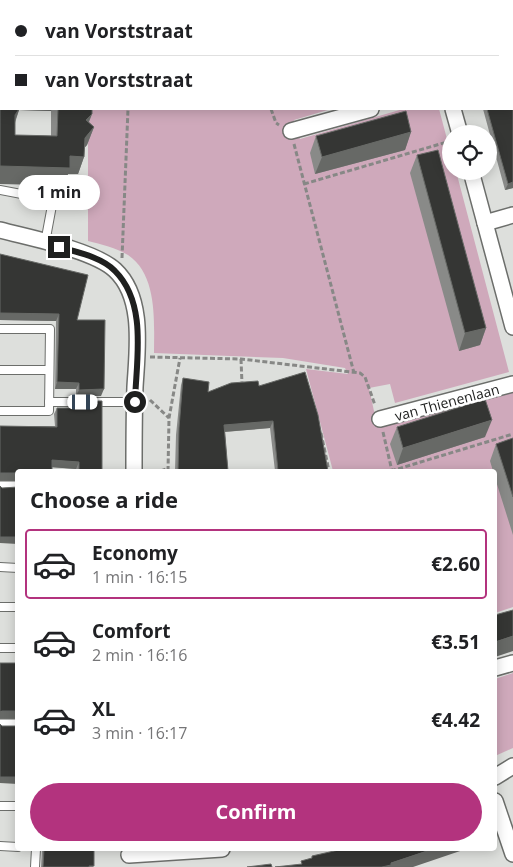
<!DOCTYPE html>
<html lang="en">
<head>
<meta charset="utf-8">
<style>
  body { margin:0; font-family:"Open Sans",sans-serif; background:#f2f2f2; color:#202124; height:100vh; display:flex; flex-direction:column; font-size:19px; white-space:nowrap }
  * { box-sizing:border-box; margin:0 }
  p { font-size:16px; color:#757577 }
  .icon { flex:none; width:28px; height:28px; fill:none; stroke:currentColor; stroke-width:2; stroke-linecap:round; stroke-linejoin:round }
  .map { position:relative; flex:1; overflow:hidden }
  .details { position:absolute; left:15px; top:469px; width:482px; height:382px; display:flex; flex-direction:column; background:#fff; border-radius:5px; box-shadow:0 2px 12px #0003 }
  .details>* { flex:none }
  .guide { position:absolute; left:0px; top:0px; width:514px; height:110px; box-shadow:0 2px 12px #0003; display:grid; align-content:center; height:110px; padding:0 15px; background:#fff }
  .tools { position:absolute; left:442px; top:125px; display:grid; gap:10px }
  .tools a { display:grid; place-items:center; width:55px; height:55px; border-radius:50%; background:#fff; box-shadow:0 2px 12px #0003; font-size:25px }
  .end { position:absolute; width:22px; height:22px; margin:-11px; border:6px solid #1e1f1e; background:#fff; box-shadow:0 0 0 2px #fff }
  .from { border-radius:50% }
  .bubble { position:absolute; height:35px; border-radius:18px; background:#fff; box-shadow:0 2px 12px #0003; font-size:16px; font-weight:700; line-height:35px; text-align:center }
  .car { position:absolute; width:15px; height:30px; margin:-15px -8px; border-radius:6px; box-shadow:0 0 4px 1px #0007; background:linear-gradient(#fff 24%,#345 0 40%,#fff 0 76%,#345 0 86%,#fff 0) }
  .guide b { display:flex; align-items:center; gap:18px; height:48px; font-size:19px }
  .guide b+b { border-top:1px solid #e0e0e0 }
  .guide i { width:12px; height:12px; background:#202124 }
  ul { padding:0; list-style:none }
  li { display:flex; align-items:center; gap:15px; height:70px; margin:0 10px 8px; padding:0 5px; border:2px solid transparent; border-radius:5px }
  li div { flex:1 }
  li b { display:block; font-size:19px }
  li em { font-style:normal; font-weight:700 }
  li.active { border-color:#b3337e }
  li>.icon { width:45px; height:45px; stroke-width:1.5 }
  h2 { padding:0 15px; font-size:22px; line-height:60px }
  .primary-button { display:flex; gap:10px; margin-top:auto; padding:10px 15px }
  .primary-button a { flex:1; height:58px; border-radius:30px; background:#b3337e; color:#fff; font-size:20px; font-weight:700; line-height:58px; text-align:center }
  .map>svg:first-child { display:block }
  .green { fill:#cfa9bb }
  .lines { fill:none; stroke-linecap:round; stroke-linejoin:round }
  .service-casing { stroke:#6c6e6b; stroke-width:10 }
  .pedestrian-casing { stroke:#6c6e6b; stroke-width:14 }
  .minor-casing { stroke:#6c6e6b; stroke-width:18 }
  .path { stroke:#878886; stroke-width:3; stroke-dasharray:5 2.5; stroke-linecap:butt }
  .service { stroke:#fff; stroke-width:8 }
  .pedestrian { stroke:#fff; stroke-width:11 }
  .minor { stroke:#fff; stroke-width:15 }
  .wall { fill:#898a88; fill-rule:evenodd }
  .shaded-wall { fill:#676966 }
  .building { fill:#353634; stroke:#676966 }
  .route { stroke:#1e1f1e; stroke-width:6 }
  .labels { text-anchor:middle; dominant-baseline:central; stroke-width:5; stroke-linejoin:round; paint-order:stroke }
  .street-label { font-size:14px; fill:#1e1f1e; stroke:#fff }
</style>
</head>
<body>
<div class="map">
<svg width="513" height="867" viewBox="0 0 513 867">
  <rect width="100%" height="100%" fill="#dddfdc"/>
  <g class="green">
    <rect x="125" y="0" width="287" height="1"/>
    <path d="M88,109H331L294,120L300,139L403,109H439L451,154V171H456L509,372L395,403L390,384L369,388L377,425L513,389V607L495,613V471H333L306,369L348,374L345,368L283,358L154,353C154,323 158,275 128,255C116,248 101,244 88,241Z"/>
    <path d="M513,673V748L495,756V679Z"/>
  </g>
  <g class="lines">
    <defs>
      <g id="service">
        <path d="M0,190L53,200L45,243"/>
        <path d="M0,329H50L49,411H0"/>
        <path d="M0,370H49"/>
        <path d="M49,402H135"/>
        <path d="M0,567L18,568"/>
        <path d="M0,607H18"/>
        <path d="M0,648H18"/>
        <path d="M0,806H18"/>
        <path d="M0,846L18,847"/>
        <path d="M35,867L36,849"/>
      </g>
      <g id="pedestrian">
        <path d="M0,487H18"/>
        <path d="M0,725H18"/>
      </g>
      <g id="minor">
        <path d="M429,0V1"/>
        <path d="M111,1V0"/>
        <path d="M0,31H1"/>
        <path d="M512,68H513"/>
        <path d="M453,109L460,134"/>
        <path d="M291,131L371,109"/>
        <path d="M471,171L513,327"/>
        <path d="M485,223L513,215"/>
        <path d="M0,230C30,238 93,250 115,270C145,298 137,351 135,387C134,415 134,443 134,471"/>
        <path d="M380,419L513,384"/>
        <path d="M495,668L513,663"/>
        <path d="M495,777L513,766"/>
        <path d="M495,801L513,854"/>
        <path d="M129,855L222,849"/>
      </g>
    </defs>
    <use href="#service" class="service-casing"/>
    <use href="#pedestrian" class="pedestrian-casing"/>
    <use href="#minor" class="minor-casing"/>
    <g class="path">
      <path d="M239,0V1"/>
      <path d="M271,109L276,123L279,125"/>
      <path d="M294,144L354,373"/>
      <path d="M304,184L447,142"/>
      <path d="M122,258L128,109"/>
      <path d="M150,357L241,359L360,373L365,377L375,405"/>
      <path d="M241,359L242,384"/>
      <path d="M150,400L169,418"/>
      <path d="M383,432L392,471"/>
      <path d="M321,433L329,471"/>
      <path d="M161,471L168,468"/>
      <path d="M168,471L169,418L180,358"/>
      <path d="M391,471L513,434"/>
    </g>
    <use href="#service" class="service"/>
    <use href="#pedestrian" class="pedestrian"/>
    <use href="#minor" class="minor"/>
  </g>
  <g class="wall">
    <path d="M362,0H396V1H363Z"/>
    <path d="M513,90V188L505,190L483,109H512Z"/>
    <path d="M1,109H92V114L89,122L94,127L87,145L84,148V157L78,174H68L64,185L0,184ZM19,110L51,111V136L15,135V123Z"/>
    <path d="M411,132L405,150L315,174L310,153L316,136Z"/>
    <path d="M417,155L486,328L480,345L459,351L410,173Z"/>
    <path d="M0,254L77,320L101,396H76V389H55L56,321L0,320Z"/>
    <path d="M183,378L208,392L259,386L328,471H275L270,428L225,432L228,471H175L176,435L181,385Z"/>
    <path d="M79,401L102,471H76V469L52,467L18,471V480H0V426H55L54,414L57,408H76Z"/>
    <path d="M397,427L485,437L397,465L390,444Z"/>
    <path d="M513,438V535L495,478V471H493L490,461L496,444Z"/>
    <path d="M42,849H94L93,867H41Z"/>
  </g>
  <g class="shaded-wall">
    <path d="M3,109H52L51,111L19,110L14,124Z"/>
    <path d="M92,114L85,131L86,120Z"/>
    <path d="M94,127L87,145L78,155L85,138Z"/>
    <path d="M411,132L405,150L315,174L322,157Z"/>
    <path d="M70,156L84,157L78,174H68L64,185L0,184V166Z"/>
    <path d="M513,182V188L505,190L508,184Z"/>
    <path d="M0,313L59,314L56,321L0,320Z"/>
    <path d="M486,328L480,345L459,351L465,333Z"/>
    <path d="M57,382L79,383L76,389H55Z"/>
    <path d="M104,389L101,396H76L79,390Z"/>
    <path d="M492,420L485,437L397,465L403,448Z"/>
    <path d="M273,421L270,428L222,432L224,425Z"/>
    <path d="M52,460L79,462L76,469L49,467Z"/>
    <rect x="0" y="473" width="18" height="7"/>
    <path d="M0,537H18V544L0,543Z"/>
    <path d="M513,636V651L495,657V642Z"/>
    <path d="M2,711H18V718H0V712Z"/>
    <path d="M0,777H18V784L0,783Z"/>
    <path d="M433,849H466L413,867H382L391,863Z"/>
  </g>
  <g class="building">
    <path d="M373,0H396V1H374Z"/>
    <path d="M459,0H513V12L512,1H460Z"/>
    <path d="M0,77H1V109H19L15,115V135L57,136L58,109H92V114L86,120L94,127L85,138L84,157L70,156V168L0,166Z"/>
    <path d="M513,90V182L508,184L487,109H512Z"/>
    <path d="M406,111L411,132L322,157L316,136Z"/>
    <path d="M438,150L486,328L465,333L417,155Z"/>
    <path d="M0,254L88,275L77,320H105L104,389L79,390V383L57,382L59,314L0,313Z"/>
    <path d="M305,372L318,415L328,471H278L273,421L224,425L228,471H178L179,428L183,378L209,382L208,392L231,383L258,381L259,386Z"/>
    <path d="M485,399L492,420L403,448L397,427Z"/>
    <path d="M79,401H102V471H79V462L52,460V471H18V473H0V426L57,427V408H79Z"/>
    <path d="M513,438V497L496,444Z"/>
    <path d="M0,486L2,488L18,487V537H0Z"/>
    <path d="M513,610V636L495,642V615Z"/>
    <path d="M0,663H18V711H2L0,712Z"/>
    <path d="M0,724L2,726H18V777H0Z"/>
    <path d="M44,849H94V866H89V867H43Z"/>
    <path d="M343,849H433L391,863V865L382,867H275L302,864L301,861L312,858V856Z"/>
    <path d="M271,864L272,867H247Z"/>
  </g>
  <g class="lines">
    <path class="route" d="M59,247C76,252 102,257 115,271C148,304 136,361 135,402"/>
  </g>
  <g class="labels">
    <g class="street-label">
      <text transform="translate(447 402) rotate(-15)">van Thienenlaan</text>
    </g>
  </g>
</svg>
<div class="tools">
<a><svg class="icon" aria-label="locate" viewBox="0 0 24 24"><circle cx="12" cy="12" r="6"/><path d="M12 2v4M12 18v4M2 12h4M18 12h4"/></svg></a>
</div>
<i class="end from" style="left:135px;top:402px"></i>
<i class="end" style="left:59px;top:247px"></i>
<div class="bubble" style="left:18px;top:175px;width:82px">1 min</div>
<i class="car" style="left:83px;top:402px;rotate:90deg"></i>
<div class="guide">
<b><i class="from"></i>van Vorststraat</b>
<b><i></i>van Vorststraat</b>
</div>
<section class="details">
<h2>Choose a ride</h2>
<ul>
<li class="active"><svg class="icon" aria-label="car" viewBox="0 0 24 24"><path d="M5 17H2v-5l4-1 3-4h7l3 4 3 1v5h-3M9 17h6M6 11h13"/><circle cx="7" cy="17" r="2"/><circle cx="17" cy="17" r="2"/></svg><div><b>Economy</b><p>1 min · 16:15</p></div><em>€2.60</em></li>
<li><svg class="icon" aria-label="car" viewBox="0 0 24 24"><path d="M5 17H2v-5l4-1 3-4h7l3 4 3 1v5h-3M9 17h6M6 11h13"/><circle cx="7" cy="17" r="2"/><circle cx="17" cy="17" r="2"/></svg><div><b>Comfort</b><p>2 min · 16:16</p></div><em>€3.51</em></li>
<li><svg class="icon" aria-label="car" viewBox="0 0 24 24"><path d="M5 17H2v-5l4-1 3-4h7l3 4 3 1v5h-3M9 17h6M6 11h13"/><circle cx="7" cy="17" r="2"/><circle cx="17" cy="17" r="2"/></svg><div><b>XL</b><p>3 min · 16:17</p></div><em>€4.42</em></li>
</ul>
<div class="primary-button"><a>Confirm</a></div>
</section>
</div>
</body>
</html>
